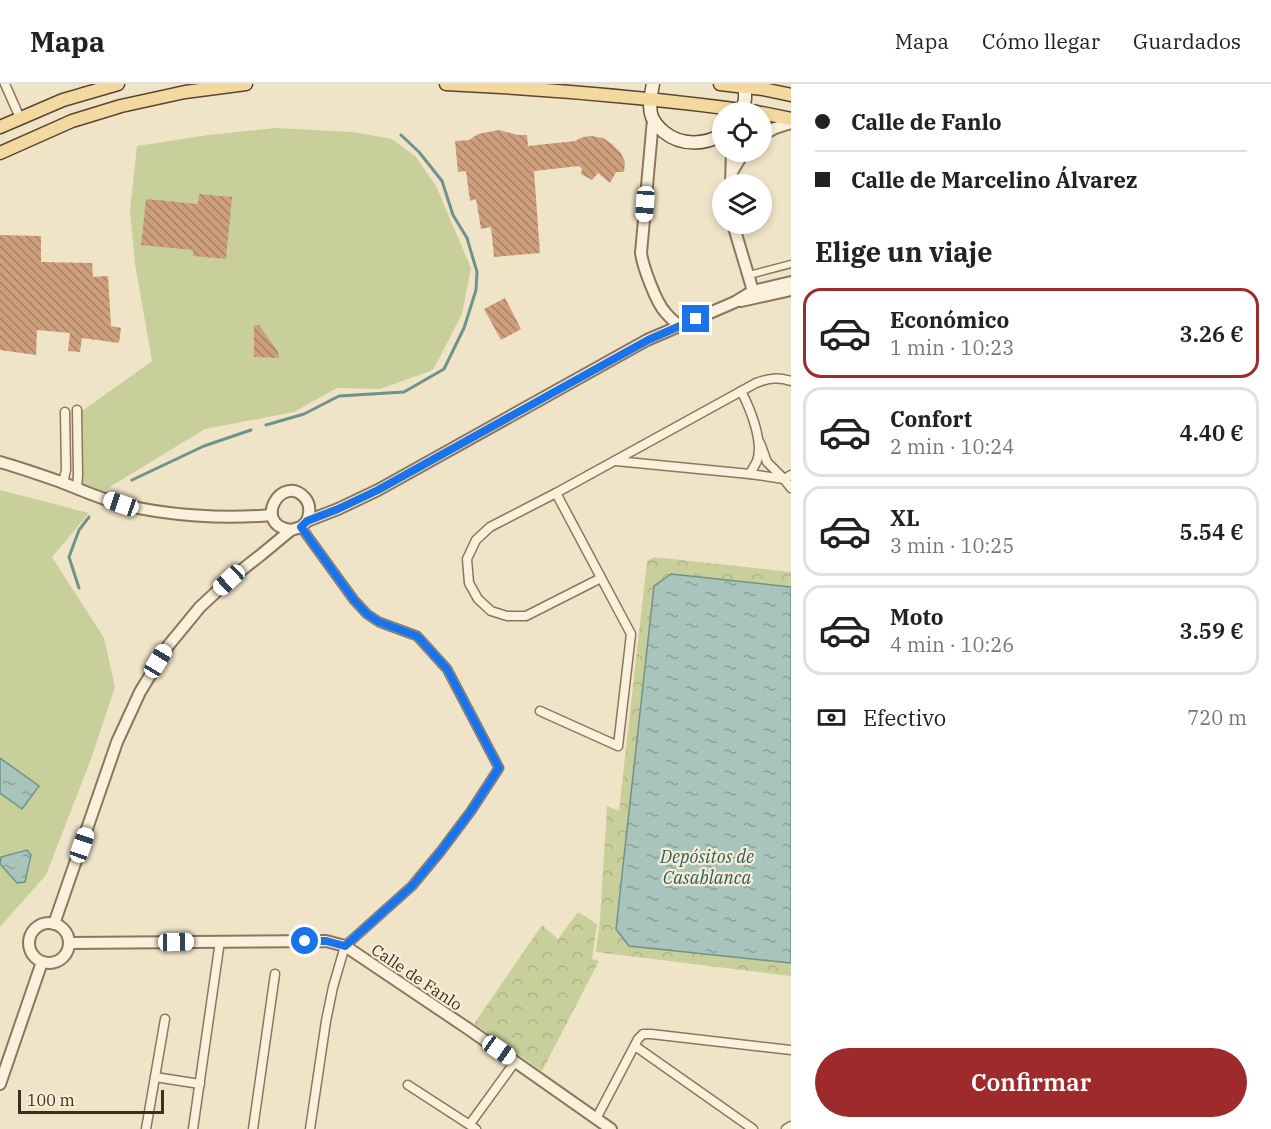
<!DOCTYPE html>
<html lang="es">
<head>
<meta charset="utf-8">
<style>
  body { margin:0; font-family:"IBM Plex Serif",serif; background:#f6f6f6; color:#222; height:100vh; display:flex; flex-direction:column; font-size:22px; white-space:nowrap }
  * { box-sizing:border-box; margin:0 }
  p { font-size:20px; color:#767676 }
  .icon { flex:none; width:33px; height:33px; fill:none; stroke:currentColor; stroke-width:2; stroke-linecap:round; stroke-linejoin:round }
  .map { position:relative; flex:1; overflow:hidden }
  .sheet { display:flex; flex-direction:column; background:#fff; width:480px }
  .sheet>* { flex:none }
  .banner { display:grid; align-content:center; height:132px; padding:0 24px; background:#fff }
  .controls { position:absolute; left:712px; top:18px; display:grid; gap:12px }
  .controls a { display:grid; place-items:center; width:60px; height:60px; border-radius:50%; background:#fff; box-shadow:0 3px 9px #0003; font-size:30px }
  .scale { position:absolute; left:18px; bottom:15px; width:146px; box-sizing:border-box; padding-left:6px; border:3px solid #3d2e20; border-top:0; font-size:16px; line-height:21px; white-space:nowrap; color:#3d2e20; -webkit-text-stroke:4px #f7eed8; paint-order:stroke }
  .end { position:absolute; width:27px; height:27px; margin:-14px; border:8px solid #1a73e8; background:#fff; box-shadow:0 0 0 3px #fff }
  .from { border-radius:50% }
  .car { position:absolute; width:18px; height:36px; margin:-18px -9px; border-radius:8px; box-shadow:0 0 4px 2px #0007; background:linear-gradient(#fff 24%,#345 0 40%,#fff 0 76%,#345 0 86%,#fff 0) }
  .banner b { display:flex; align-items:center; gap:21px; height:57px; font-size:22px }
  .banner b+b { border-top:2px solid #e0e0e0 }
  .banner i { width:15px; height:15px; background:#222 }
  ul { padding:0; list-style:none }
  li { display:flex; align-items:center; gap:18px; height:90px; margin:0 12px 9px; padding:0 12px; border:3px solid #e0e0e0; border-radius:18px }
  li div { flex:1 }
  li b { display:block; font-size:22px }
  li em { font-style:normal; font-weight:600 }
  li.selected { border-color:#9e2a2b }
  li>.icon { width:54px; height:54px; stroke-width:1.5 }
  h2 { padding:0 24px; font-size:27px; line-height:72px }
  .pay { display:flex; align-items:center; gap:15px; height:66px; padding:0 24px; font-size:22px }
  .pay p { margin-inline-start:auto }
  .button { display:flex; gap:12px; margin-top:auto; padding:12px 24px }
  .button a { flex:1; height:69px; border-radius:36px; background:#9e2a2b; color:#fff; font-size:24px; font-weight:600; line-height:69px; text-align:center }
  header { display:flex; align-items:center; gap:36px; box-sizing:border-box; height:84px; padding:0 30px; background:#fff; border-bottom:2px solid #e0e0e0 }
  header strong { font-size:28px }
  nav { display:flex; gap:33px; margin-inline-start:auto; font-size:21px }
  main { display:flex; flex:1; min-height:0 }
  .map>svg:first-child { display:block }
  .grass { fill:#c9cf9b }
  .park { fill:url(#park-crowns) }
  .water { fill:url(#water-ripples); stroke:#6f938a; stroke-width:1.5 }
  .lines { fill:none; stroke-linecap:round; stroke-linejoin:round }
  .stream { stroke:#6f938a; stroke-width:3 }
  .building { fill:url(#building-back-hatch) }
  .pedestrian-casing { stroke:#8d765c; stroke-width:9 }
  .minor-casing { stroke:#8d765c; stroke-width:11 }
  .tertiary-casing { stroke:#8d765c; stroke-width:14 }
  .secondary-casing { stroke:#6f573f; stroke-width:15 }
  .primary-casing { stroke:#5b4430; stroke-width:15 }
  .pedestrian { stroke:#faf1dc; stroke-width:6 }
  .minor { stroke:#faf1dc; stroke-width:8 }
  .tertiary { stroke:#faf1dc; stroke-width:10 }
  .secondary { stroke:#faf1dc; stroke-width:12 }
  .primary { stroke:#f3d9a0; stroke-width:12 }
  .route { stroke:#1a73e8; stroke-width:8 }
  .labels { text-anchor:middle; dominant-baseline:central; stroke-width:4.5; stroke-linejoin:round; paint-order:stroke }
  .street-label { font-size:16px; fill:#3d2e20; stroke:#f7eed8 }
  .water-label { font-size:18px; font-style:italic; fill:#2f5d5a; stroke:#f7eed8 }
</style>
</head>
<body>
<header>
<strong>Mapa</strong>
<nav><a>Mapa</a><a>Cómo llegar</a><a>Guardados</a></nav>
</header>
<main>
<div class="map">
<svg width="791" height="1045" viewBox="0 0 791 1045">
  <defs>
    <pattern id="park-crowns" width="20" height="18" patternUnits="userSpaceOnUse" patternTransform="scale(1.5)"><rect width="20" height="18" fill="#c9cf9b"/><path d="M2 6a3 3 0 1 1 6 0M12 15a3 3 0 1 1 6 0" fill="none" stroke="#aeb285"/></pattern>
    <pattern id="water-ripples" width="26" height="14" patternUnits="userSpaceOnUse" patternTransform="scale(1.5)"><rect width="26" height="14" fill="#a9c4bc"/><path d="M2 4q2-2 4 0t4 0M15 11q2-2 4 0t4 0" fill="none" stroke="#8ba098"/></pattern>
    <pattern id="building-back-hatch" width="6" height="6" patternUnits="userSpaceOnUse" patternTransform="scale(1.5)"><rect width="6" height="6" fill="#cf9f7d"/><path d="M-1 5l2 2M0 0l6 6M5-1l2 2" fill="none" stroke="#a98266"/></pattern>
  </defs>
  <rect width="100%" height="100%" fill="#f0e4c8"/>
  <g class="grass">
    <path d="M276,44L353,48L392,55L416,73L436,102L471,184L462,230L433,286L380,305L337,304L294,328L205,345L90,415L77,409L78,330L152,277L135,180L130,126L137,62L208,51Z"/>
    <path d="M0,406L89,429L52,473L104,554L115,603L91,675L46,791L0,843Z"/>
  </g>
  <g class="park">
    <path d="M654,473L791,488V503L671,490L629,862L791,879V892L596,868L600,835L607,722L619,727L647,477Z"/>
    <path d="M578,828L597,840L592,875L599,877L542,987L474,940L542,841L558,855Z"/>
  </g>
  <g class="water">
    <path d="M671,490L791,503V879L629,862L616,845L654,502Z"/>
    <path d="M0,674L39,702L22,725L0,709Z"/>
    <path d="M27,766L31,771L25,798L17,799L0,780L1,773Z"/>
  </g>
  <g class="lines">
    <g class="stream">
      <path d="M266,341L304,330L339,312L404,308L444,285L464,244L476,206L477,188L467,154L453,131L442,97L419,68L401,51"/>
      <path d="M132,396L204,362L251,346"/>
      <path d="M79,504L69,473L79,446L89,433"/>
    </g>
  </g>
  <g class="building">
    <path d="M499,46L518,51H527L528,62L575,57L583,53L592,52L603,54L612,60L621,69L625,78L624,88H616L610,99L598,89L592,96L581,90L582,85L579,82L534,87L540,169L494,173L491,143L481,145L476,115L470,117L466,87L458,88L455,57L469,56L478,50Z"/>
    <path d="M199,110L232,113L226,175L193,172V166L141,161L146,115L198,120Z"/>
    <path d="M0,151L41,152V178L92,179L93,193L108,192L111,242L121,244L119,259L82,254L80,268L68,267L70,249L37,246L36,271L0,266Z"/>
    <path d="M505,214L521,245L501,256L484,225Z"/>
    <path d="M254,241H259L278,268L279,274L254,273Z"/>
  </g>
  <g class="lines">
    <defs>
      <path id="pedestrian" d="M753,190L791,180"/>
      <g id="minor">
        <path d="M5,0L20,34"/>
        <path d="M741,307C750,324 764,358 757,377C755,381 752,386 750,390"/>
        <path d="M760,359L767,378L784,395L791,404"/>
        <path d="M616,377L750,390L784,395L791,391"/>
        <path d="M63,399L66,386L65,328"/>
        <path d="M77,405L78,391L77,326"/>
        <path d="M301,443L354,516L367,530L379,538L417,552L447,585L499,684L471,727L441,767L412,802L345,862L333,903L326,937L310,1045"/>
        <path d="M601,494L526,532H507L491,527L478,515L469,499L467,475L476,456L490,443L556,409L756,299C769,294 778,293 791,297"/>
        <path d="M540,627L618,662L631,550L556,409"/>
        <path d="M635,962L753,1045"/>
        <path d="M155,993L200,1000"/>
        <path d="M408,1001L476,1045"/>
        <path d="M596,1035L638,955L643,950H651L791,966"/>
        <path d="M470,1040L515,978"/>
        <path d="M146,1045L165,935"/>
        <path d="M193,1045L220,857"/>
        <path d="M253,1045L275,890"/>
        <path d="M786,1045L791,1042"/>
      </g>
      <g id="tertiary">
        <path d="M653,35L641,169C643,183 656,218 665,228C669,233 675,238 679,242"/>
        <path d="M762,51L775,44L791,39"/>
        <path d="M732,88L744,68"/>
        <path d="M731,100L732,68"/>
        <path d="M733,140L753,207"/>
        <path d="M741,217L791,206"/>
        <path d="M0,378C21,384 41,391 61,398C81,406 101,415 121,420C167,432 225,435 272,431"/>
        <path d="M291,446C251,441 282,388 305,414C311,421 310,429 307,437"/>
        <circle cx="49" cy="859" r="20"/>
        <path d="M54,840L117,658L140,608L168,562L200,523L229,496L262,470L291,446L301,443L307,437L338,425L378,406L647,256L735,218L753,207L791,198"/>
        <path d="M69,859L326,857L345,862L467,944L611,1045"/>
        <path d="M0,1000L42,878"/>
      </g>
      <g id="secondary">
        <path d="M653,0C651,10 648,23 652,33C655,40 659,44 664,48C681,62 705,61 723,50"/>
        <path d="M742,28L745,15V0"/>
      </g>
      <g id="primary">
        <path d="M446,0C550,5 654,14 757,28"/>
        <path d="M720,0L763,5L791,11"/>
        <path d="M762,29L791,35"/>
        <path d="M0,43L63,16L118,0"/>
        <path d="M0,69L72,37L121,22L185,8L246,0"/>
      </g>
    </defs>
    <use href="#pedestrian" class="pedestrian-casing"/>
    <use href="#minor" class="minor-casing"/>
    <use href="#tertiary" class="tertiary-casing"/>
    <use href="#secondary" class="secondary-casing"/>
    <use href="#primary" class="primary-casing"/>
    <use href="#pedestrian" class="pedestrian"/>
    <use href="#minor" class="minor"/>
    <use href="#tertiary" class="tertiary"/>
    <use href="#secondary" class="secondary"/>
    <use href="#primary" class="primary"/>
  </g>
  <g class="lines">
    <path class="route" d="M305,857H326L345,862L412,802L441,767L471,727L499,684L447,585L417,552L379,538L367,530L354,516L301,443L307,437L338,425L378,406L648,256L696,235"/>
  </g>
  <g class="labels">
    <g class="street-label">
      <text transform="translate(417 893) rotate(34)">Calle de Fanlo</text>
    </g>
    <g class="water-label">
      <text x="707" y="772">Depósitos de<tspan x="707" dy="21">Casablanca</tspan></text>
    </g>
  </g>
</svg>
<div class="controls">
<a><svg class="icon" aria-label="locate" viewBox="0 0 24 24"><circle cx="12" cy="12" r="6"/><path d="M12 2v4M12 18v4M2 12h4M18 12h4"/></svg></a>
<a><svg class="icon" aria-label="layers" viewBox="0 0 24 24"><path d="M12 4l9 5-9 5-9-5zM3 14l9 5 9-5"/></svg></a>
</div>
<div class="scale">100 m</div>
<i class="end from" style="left:305px;top:857px"></i>
<i class="end" style="left:696px;top:235px"></i>
<i class="car" style="left:645px;top:120px;rotate:184deg"></i>
<i class="car" style="left:121px;top:420px;rotate:289deg"></i>
<i class="car" style="left:229px;top:496px;rotate:227deg"></i>
<i class="car" style="left:158px;top:577px;rotate:31deg"></i>
<i class="car" style="left:82px;top:761px;rotate:19deg"></i>
<i class="car" style="left:176px;top:858px;rotate:89deg"></i>
<i class="car" style="left:499px;top:966px;rotate:125deg"></i>
</div>
<section class="sheet">
<div class="banner">
<b><i class="from"></i>Calle de Fanlo</b>
<b><i></i>Calle de Marcelino Álvarez</b>
</div>
<h2>Elige un viaje</h2>
<ul>
<li class="selected"><svg class="icon" aria-label="car" viewBox="0 0 24 24"><path d="M5 17H2v-5l4-1 3-4h7l3 4 3 1v5h-3M9 17h6M6 11h13"/><circle cx="7" cy="17" r="2"/><circle cx="17" cy="17" r="2"/></svg><div><b>Económico</b><p>1 min · 10:23</p></div><em>3.26 €</em></li>
<li><svg class="icon" aria-label="car" viewBox="0 0 24 24"><path d="M5 17H2v-5l4-1 3-4h7l3 4 3 1v5h-3M9 17h6M6 11h13"/><circle cx="7" cy="17" r="2"/><circle cx="17" cy="17" r="2"/></svg><div><b>Confort</b><p>2 min · 10:24</p></div><em>4.40 €</em></li>
<li><svg class="icon" aria-label="car" viewBox="0 0 24 24"><path d="M5 17H2v-5l4-1 3-4h7l3 4 3 1v5h-3M9 17h6M6 11h13"/><circle cx="7" cy="17" r="2"/><circle cx="17" cy="17" r="2"/></svg><div><b>XL</b><p>3 min · 10:25</p></div><em>5.54 €</em></li>
<li><svg class="icon" aria-label="car" viewBox="0 0 24 24"><path d="M5 17H2v-5l4-1 3-4h7l3 4 3 1v5h-3M9 17h6M6 11h13"/><circle cx="7" cy="17" r="2"/><circle cx="17" cy="17" r="2"/></svg><div><b>Moto</b><p>4 min · 10:26</p></div><em>3.59 €</em></li>
</ul>
<div class="pay"><svg class="icon" aria-label="cash" viewBox="0 0 24 24"><path d="M3 7h18v10H3z"/><circle cx="12" cy="12" r="2"/></svg>Efectivo<p>720 m</p></div>
<div class="button"><a>Confirmar</a></div>
</section>
</main>
</body>
</html>
